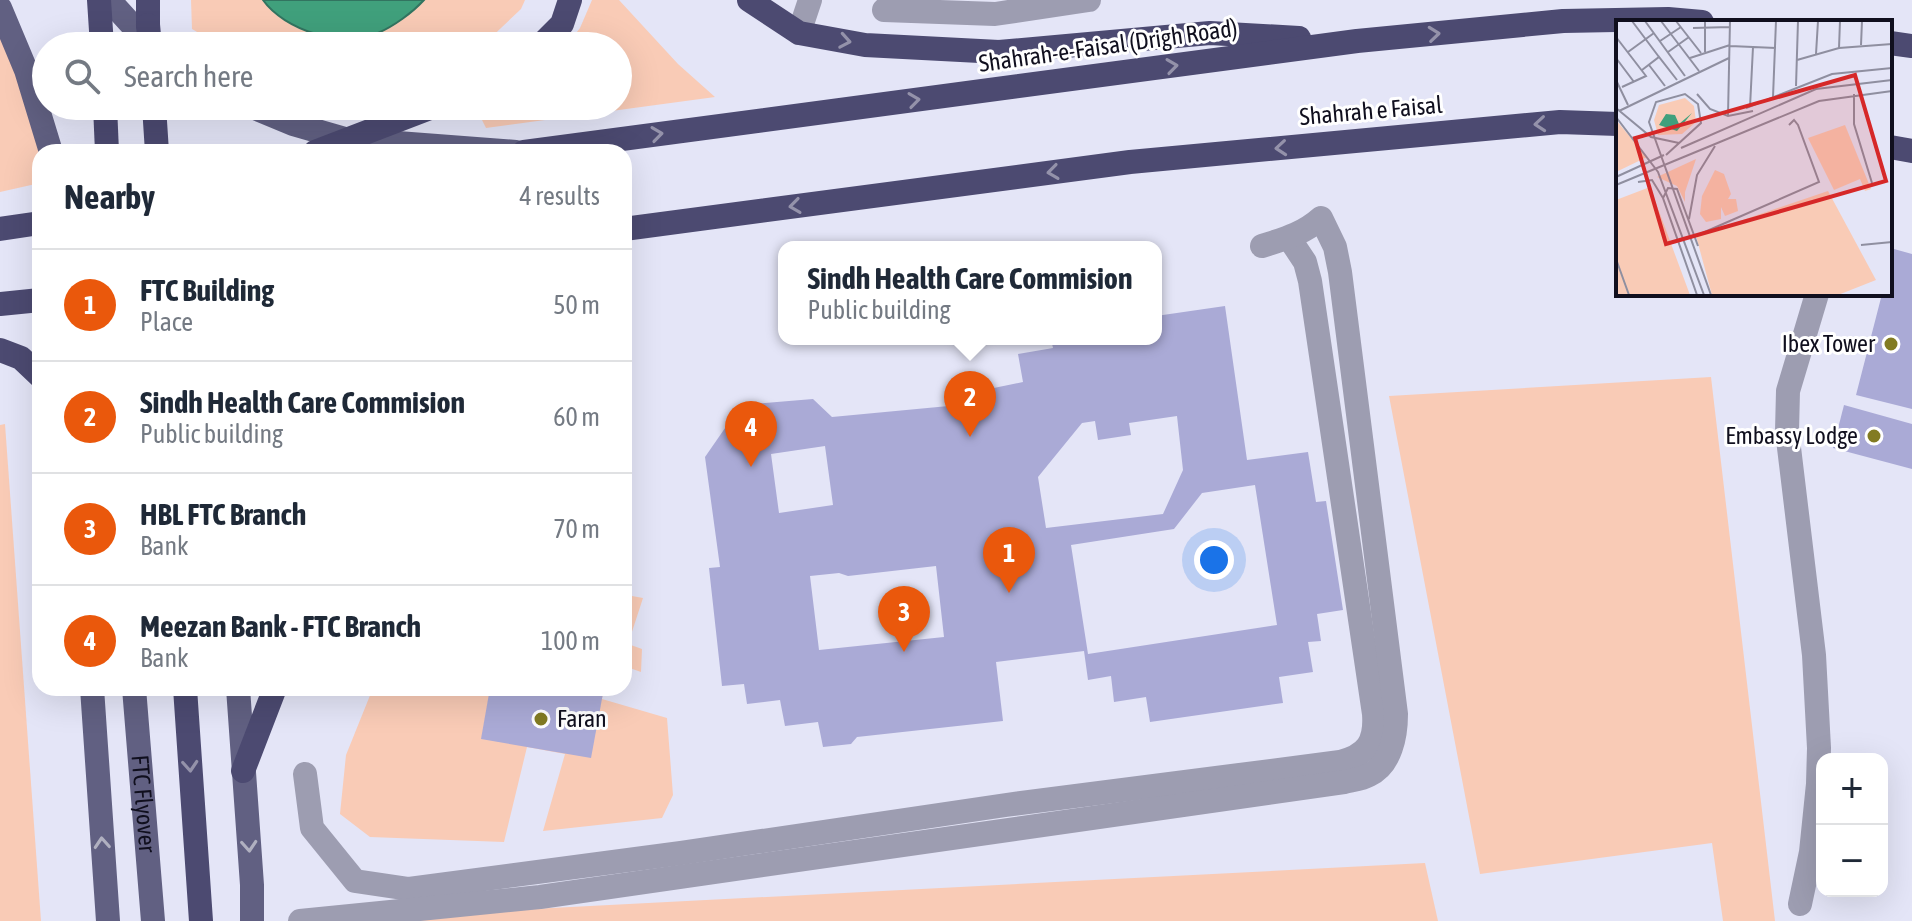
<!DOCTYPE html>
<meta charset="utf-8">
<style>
:root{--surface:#fff;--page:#f6f6f7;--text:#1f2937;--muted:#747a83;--line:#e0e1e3;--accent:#ea580c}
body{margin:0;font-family:"Asap Condensed",sans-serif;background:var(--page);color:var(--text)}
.controls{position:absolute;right:24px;bottom:24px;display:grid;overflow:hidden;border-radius:16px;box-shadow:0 8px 32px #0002}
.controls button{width:72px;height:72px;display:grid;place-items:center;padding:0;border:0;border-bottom:2px solid var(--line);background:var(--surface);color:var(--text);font:40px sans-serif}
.you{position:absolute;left:1214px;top:560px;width:28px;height:28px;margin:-20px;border:6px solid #fff;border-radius:50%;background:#1a73e8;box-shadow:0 0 0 12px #1a73e833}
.badge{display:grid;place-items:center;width:52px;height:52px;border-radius:50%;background:var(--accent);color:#fff;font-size:26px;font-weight:700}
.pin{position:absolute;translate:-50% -66px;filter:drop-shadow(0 2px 4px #0008)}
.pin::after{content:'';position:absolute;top:42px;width:28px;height:24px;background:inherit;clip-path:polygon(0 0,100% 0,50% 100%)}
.popup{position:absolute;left:778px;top:241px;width:384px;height:104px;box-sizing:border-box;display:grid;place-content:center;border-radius:16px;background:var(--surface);filter:drop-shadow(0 2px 6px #0005);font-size:26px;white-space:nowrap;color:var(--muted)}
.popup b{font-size:30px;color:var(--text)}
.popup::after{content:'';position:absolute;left:50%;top:100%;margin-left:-16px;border:16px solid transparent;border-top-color:var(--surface)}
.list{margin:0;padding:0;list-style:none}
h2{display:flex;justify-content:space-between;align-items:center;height:104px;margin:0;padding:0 32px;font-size:34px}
h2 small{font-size:26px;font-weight:400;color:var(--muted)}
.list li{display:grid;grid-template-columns:52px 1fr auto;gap:24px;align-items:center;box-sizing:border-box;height:112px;padding:0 32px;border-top:2px solid var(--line)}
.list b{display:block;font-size:30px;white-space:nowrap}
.list p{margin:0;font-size:26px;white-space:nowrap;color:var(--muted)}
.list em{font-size:26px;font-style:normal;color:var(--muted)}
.icon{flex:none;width:44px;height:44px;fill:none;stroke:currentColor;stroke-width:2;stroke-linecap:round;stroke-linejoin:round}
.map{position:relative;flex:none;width:1912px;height:921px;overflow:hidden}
.search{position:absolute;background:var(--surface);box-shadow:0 8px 32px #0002;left:32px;top:32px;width:600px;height:88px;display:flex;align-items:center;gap:20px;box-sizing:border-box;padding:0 28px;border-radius:44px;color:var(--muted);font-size:30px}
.panel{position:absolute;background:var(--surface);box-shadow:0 8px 32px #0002;left:32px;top:144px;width:600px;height:552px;border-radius:24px}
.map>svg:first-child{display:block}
</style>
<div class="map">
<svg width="1912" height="921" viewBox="0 0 1912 921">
<rect width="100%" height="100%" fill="#e4e5f7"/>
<g fill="#f9cbb6">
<path d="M 191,0 L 525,0 L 521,9 L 482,46 L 221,46 L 192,29 Z"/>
<path d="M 592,0 L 619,0 L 678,64 L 715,97 L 486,128 L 482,120 L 502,106 L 618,106 L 618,46 L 566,46 L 580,28 Z"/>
<path d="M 0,30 L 42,152 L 40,152 L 40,183 L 0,192 Z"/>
<path d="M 1711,377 L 1775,921 L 1723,921 L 1712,843 L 1480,874 L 1389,396 Z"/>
<path d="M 5,424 L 41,921 L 0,921 L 0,425 Z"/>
<path d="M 624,481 L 631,487 L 632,596 L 643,598 L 628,644 L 642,649 L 641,672 L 624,666 Z"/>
<path d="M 373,688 L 604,688 L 602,699 L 667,718 L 673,795 L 662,818 L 543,831 L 565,754 L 527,747 L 504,842 L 370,837 L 340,814 L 346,755 Z"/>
<path d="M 1425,863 L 1438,921 L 301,921 Z"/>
</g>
<path fill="#40a07c" stroke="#327460" stroke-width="2" d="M 263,0 L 424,0 C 412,13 394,26 378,33 C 343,49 284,30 263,0 Z"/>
<g fill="#aaaad6" fill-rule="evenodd">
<path d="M 1894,249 L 1912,254 L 1912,409 L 1856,395 L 1882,294 L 1890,294 L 1890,264 Z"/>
<path d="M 1225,306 L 1247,460 L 1308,452 L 1316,502 L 1326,501 L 1343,610 L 1317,614 L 1321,641 L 1308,642 L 1313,672 L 1279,677 L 1283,703 L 1150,722 L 1146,697 L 1114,702 L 1111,676 L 1088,680 L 1084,651 L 996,662 L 1003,721 L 857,737 L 851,744 L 823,747 L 818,722 L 785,726 L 780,700 L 747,704 L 744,684 L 722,686 L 709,568 L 720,567 L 705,457 L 741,405 L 813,399 L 832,417 L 991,402 L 989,389 L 1023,382 L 1018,354 L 1053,348 L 1051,339 L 1156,339 L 1156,316 ZM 1177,416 L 1183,470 L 1163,514 L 1046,528 L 1038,477 L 1082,423 L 1095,421 L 1098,440 L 1131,435 L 1129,423 ZM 825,446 L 833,505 L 779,513 L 771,454 ZM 1255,485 L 1277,625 L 1088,654 L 1071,545 L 1174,529 L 1202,493 ZM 936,566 L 944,637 L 819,650 L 810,576 L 839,573 L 848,576 Z"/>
<path d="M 1844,405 L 1912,424 L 1912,469 L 1833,448 Z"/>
<path d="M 490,688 L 604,688 L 591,758 L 481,739 Z"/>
</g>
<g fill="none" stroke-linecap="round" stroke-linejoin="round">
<g stroke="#9d9db1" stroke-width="24">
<path d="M 884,10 L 995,14 L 1089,0"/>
<path d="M 799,33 L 810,0"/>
<path d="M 305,774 L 312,828 L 355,881 L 409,889 L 681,853 L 1006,805 L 1340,762 C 1367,755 1376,742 1374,714 L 1310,281 L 1305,262 L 1289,238"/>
<path d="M 1800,904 L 1811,852 L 1818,784 L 1819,748 L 1814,655 L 1787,431 L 1788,391 L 1817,294"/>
<path d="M 300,921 L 540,897 L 1344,782 C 1352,780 1362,779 1369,775 C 1391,765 1396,735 1396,714 L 1340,272 L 1335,247 L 1321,218 C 1303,234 1284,239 1262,246"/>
</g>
<g stroke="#616082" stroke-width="24">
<path d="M 109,0 L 130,23 L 157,46"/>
<path d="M 0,8 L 26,70 L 51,152"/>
<path d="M 250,106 L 293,124 L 345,139 L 516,152"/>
<path d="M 92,688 L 108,921"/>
<path id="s1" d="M 134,688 L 153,921"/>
<path d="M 238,688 L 252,885 L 252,921"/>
</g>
<g stroke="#4c4a71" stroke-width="24">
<path d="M 99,0 L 102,46"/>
<path d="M 148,0 L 148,25"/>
<path d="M 749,0 L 799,33 L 865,45 L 999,52 L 1210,33 L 1299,38"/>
<path d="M 1890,43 L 1912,46"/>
<path d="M 540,46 L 562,24 L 570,0"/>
<path d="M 105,106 L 107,152"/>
<path d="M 154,106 L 157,152"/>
<path d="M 1890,147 L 1912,151"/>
<path d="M 315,152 L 435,106"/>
<path d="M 524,152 L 1357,41 L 1563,21 L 1668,19 L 1702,22"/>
<path d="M 0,229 L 40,223"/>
<path d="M 624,229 L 1130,162 L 1560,122 L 1618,124"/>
<path d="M 0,304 L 40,300"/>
<path d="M 0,350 L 21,358 L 40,376"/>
<path d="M 185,688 L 201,921"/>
<path d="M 243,771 L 275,688"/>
</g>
<path stroke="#4c4a71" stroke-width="24" d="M 148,25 L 150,46"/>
</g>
<defs><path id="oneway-chevron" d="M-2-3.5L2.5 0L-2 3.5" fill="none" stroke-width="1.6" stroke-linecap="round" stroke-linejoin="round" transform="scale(2)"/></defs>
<g stroke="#9492aa">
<use href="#oneway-chevron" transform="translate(1434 34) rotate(-6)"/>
<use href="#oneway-chevron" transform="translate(845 41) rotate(10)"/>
<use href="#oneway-chevron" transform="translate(1172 66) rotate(-8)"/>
<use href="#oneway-chevron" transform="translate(914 100) rotate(-8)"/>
<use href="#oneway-chevron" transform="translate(1540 124) rotate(175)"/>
<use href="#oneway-chevron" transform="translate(657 134) rotate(-8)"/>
<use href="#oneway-chevron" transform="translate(1281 148) rotate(175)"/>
<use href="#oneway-chevron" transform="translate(1053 172) rotate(172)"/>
<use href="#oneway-chevron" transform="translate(795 206) rotate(172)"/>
<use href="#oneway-chevron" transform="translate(190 766) rotate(86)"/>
</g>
<g stroke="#b0b0c0">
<use href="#oneway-chevron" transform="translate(102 843) rotate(-94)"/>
<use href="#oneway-chevron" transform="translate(249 846) rotate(86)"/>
</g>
<g fill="#827b22" stroke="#fff" stroke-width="3">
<circle cx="1891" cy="344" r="8"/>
<circle cx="1874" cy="436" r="8"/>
<circle cx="541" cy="719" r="8"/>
</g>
<g text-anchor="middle" stroke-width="6" stroke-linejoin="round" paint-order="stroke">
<g font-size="24" fill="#100f1e" stroke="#fff">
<text transform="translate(1108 46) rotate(-8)" y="8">Shahrah-e-Faisal (Drigh Road)</text>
<text transform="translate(1371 111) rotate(-5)" y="8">Shahrah e Faisal</text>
<text dy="8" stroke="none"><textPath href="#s1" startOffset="116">FTC Flyover</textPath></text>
</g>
<g font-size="24" fill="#100f1e" stroke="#fff" text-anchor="end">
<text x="1875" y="352">Ibex Tower</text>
<text x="1858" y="444">Embassy Lodge</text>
<text x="557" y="727" text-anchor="start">Faran</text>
</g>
</g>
<g transform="translate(1616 20)">
<rect width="276" height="276" fill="#e4e5f7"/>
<path d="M 69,78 L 78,86 L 80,102 L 66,114 L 42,115 L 38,100 L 43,85 ZM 0,100 L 31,137 L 0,152 ZM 229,105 L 255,169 L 249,171 L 244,159 L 218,170 L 192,118 ZM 80,139 L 69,172 L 69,182 L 61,166 L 41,157 ZM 99,150 L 108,154 L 115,174 L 112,179 L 120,179 L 122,191 L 109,196 L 105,187 L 105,199 L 90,202 L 84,194 L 86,176 ZM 34,167 L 74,275 L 0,275 L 0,180 ZM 212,171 L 260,260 L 222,275 L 96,275 L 80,216 Z" fill="#f9cbb6"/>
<path d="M 76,93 L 61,111 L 43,105 L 50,94 L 59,95 L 63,104 Z" fill="#40a07c"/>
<path fill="none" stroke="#8f8fa0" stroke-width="2" d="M 16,1 L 43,37M 29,1 L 69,56M 45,1 L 83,51M 60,1 L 85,33M 89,1 L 89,32M 77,8 L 114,7M 0,17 L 30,56 L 6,67M 44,21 L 65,7M 245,25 L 246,1M 114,26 L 160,28M 223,28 L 224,1M 12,32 L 38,13M 52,32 L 73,17M 200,34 L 202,1M 0,38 L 18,62M 74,38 L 114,25M 181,40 L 223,28 L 276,24M 33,45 L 49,66M 26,50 L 43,37 L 61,60M 0,60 L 12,85M 180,66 L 182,1M 81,74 L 94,89 L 112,96 L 137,91M 238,74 L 238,104 L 256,163M 157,77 L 160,1M 134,87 L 137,27M 0,88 L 35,117 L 63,123M 130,88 L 216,54 L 276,48M 3,91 L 113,38M 112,95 L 114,1M 0,97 L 42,152 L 88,275M 65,128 L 200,69 L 276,60M 50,135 L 85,103 L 82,84 L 69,74 L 40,82 L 33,102 L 95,275M 0,157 L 48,135M 22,162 L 36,160 L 47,178M 0,165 L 203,81 L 276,71M 73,199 L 81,155 L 99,126M 84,214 L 203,162 L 182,105 L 178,100 L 173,105M 245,225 L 276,222M 0,239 L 13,275M 81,275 L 47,178 L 52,168 L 61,169 L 82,226"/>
<path fill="#d62828" fill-opacity="0.15" stroke="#d62828" stroke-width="4" d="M 239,55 L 270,161 L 50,224 L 19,118 Z"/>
<rect width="276" height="276" fill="none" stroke="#100f1e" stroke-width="4"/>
</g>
</svg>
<div class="controls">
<button>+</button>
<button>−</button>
</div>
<div class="you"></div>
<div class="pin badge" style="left:1009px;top:593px">1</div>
<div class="pin badge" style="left:970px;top:437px">2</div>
<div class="popup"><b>Sindh Health Care Commision</b>Public building</div>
<div class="pin badge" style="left:904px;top:652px">3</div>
<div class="pin badge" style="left:751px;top:467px">4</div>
<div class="search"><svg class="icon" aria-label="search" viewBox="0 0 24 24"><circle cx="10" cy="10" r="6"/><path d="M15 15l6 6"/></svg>Search here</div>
<section class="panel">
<h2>Nearby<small>4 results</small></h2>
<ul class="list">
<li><span class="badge">1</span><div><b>FTC Building</b><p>Place</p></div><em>50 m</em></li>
<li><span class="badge">2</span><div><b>Sindh Health Care Commision</b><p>Public building</p></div><em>60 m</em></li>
<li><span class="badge">3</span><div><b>HBL FTC Branch</b><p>Bank</p></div><em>70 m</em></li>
<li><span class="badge">4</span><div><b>Meezan Bank - FTC Branch</b><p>Bank</p></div><em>100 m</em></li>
</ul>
</section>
</div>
